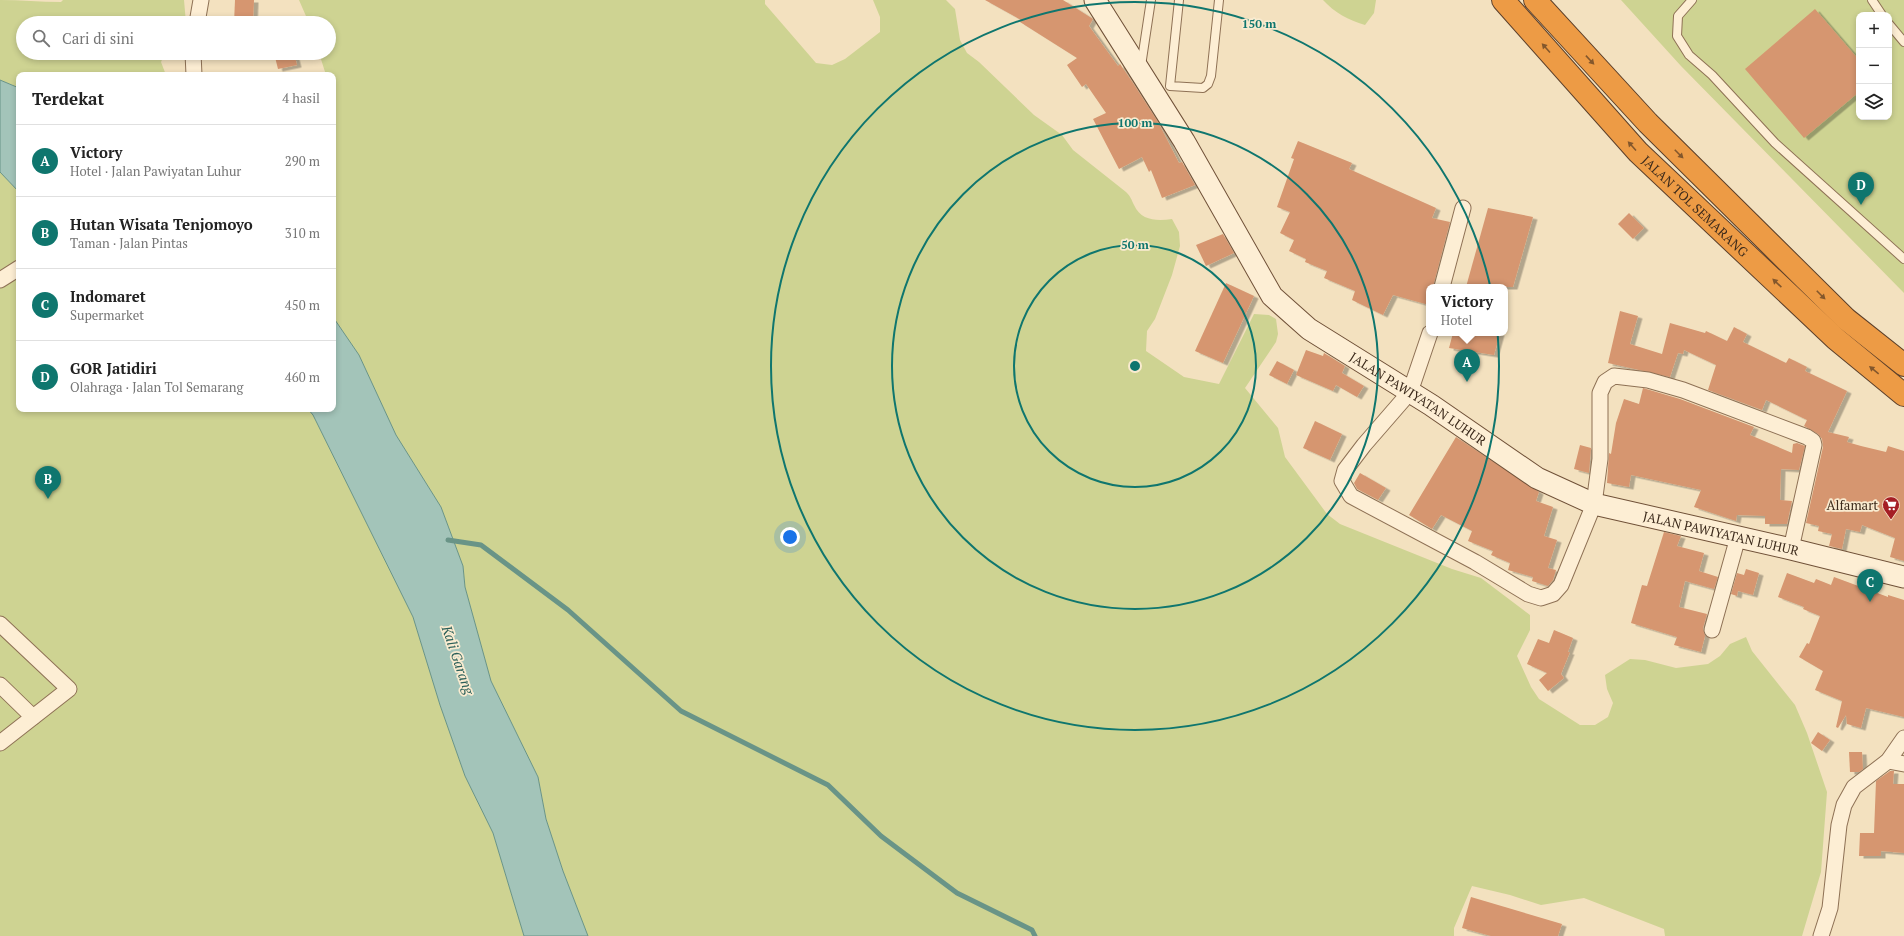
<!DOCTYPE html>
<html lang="id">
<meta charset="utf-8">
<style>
:root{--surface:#fff;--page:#f6f6f6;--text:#222;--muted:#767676;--line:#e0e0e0;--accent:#0f766e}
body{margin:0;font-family:"PT Serif",serif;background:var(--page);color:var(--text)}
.controls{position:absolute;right:12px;top:12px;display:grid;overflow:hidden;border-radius:8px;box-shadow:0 2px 6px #0003}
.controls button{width:36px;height:36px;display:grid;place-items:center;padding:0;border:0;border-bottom:1px solid var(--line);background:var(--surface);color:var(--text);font:20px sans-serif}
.you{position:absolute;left:790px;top:537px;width:14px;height:14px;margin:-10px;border:3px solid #fff;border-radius:50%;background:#1a73e8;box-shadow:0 0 0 6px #1a73e833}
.badge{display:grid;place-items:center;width:26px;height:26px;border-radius:50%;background:var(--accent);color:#fff;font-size:13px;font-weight:700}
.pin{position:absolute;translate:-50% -33px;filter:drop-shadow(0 1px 2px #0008)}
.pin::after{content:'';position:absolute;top:21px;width:14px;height:12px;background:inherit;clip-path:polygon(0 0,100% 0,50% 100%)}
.popup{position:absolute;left:1426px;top:284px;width:82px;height:52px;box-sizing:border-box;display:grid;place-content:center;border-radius:8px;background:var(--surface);filter:drop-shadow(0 1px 3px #0005);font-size:13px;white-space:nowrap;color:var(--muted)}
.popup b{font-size:15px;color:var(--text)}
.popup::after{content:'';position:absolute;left:50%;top:100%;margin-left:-8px;border:8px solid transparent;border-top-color:var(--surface)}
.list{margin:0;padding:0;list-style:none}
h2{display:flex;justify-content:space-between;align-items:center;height:52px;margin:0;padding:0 16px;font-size:17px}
h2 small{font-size:13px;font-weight:400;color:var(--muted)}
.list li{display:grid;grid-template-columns:26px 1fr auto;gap:12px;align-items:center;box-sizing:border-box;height:72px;padding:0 16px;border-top:1px solid var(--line)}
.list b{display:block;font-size:15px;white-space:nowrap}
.list p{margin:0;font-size:13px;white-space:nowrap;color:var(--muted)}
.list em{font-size:13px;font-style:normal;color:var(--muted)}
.icon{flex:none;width:22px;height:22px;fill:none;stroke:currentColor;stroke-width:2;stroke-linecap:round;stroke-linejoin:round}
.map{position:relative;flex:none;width:1904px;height:936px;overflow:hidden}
.search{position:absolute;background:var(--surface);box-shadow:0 2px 6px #0003;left:16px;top:16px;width:320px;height:44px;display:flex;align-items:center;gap:10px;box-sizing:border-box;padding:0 14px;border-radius:22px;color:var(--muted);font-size:15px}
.panel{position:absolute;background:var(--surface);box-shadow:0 2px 6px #0003;left:16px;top:72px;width:320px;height:340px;border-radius:8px}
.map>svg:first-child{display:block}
</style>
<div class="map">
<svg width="1904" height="936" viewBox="0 0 1904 936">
<defs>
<filter id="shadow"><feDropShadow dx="4.5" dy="2.5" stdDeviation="0" flood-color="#0004"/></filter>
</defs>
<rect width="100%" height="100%" fill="#f3e1bf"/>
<g fill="#ced392" fill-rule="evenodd">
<path d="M 0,0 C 21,0 40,2 61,2 L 63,0 L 184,0 L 186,23 L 23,23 L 23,53 L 165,53 L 161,62 L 166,75 L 19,75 L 19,88 L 0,80 Z"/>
<path d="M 299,0 L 765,0 L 765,4 L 816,63 L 832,65 L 845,59 L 880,32 L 880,17 L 873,0 L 946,0 L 955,9 L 960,40 L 967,53 L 979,62 L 1034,115 L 1062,135 L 1073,150 L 1126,192 C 1131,197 1131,199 1134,205 C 1141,221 1157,221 1172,219 L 1179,232 L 1180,246 L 1172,275 L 1155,319 L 1147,331 L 1146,351 L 1184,377 L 1219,384 L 1254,314 L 1269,315 L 1276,319 L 1278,334 L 1276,342 L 1245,388 L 1278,428 L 1285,457 L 1327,514 L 1340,524 L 1452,569 L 1481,578 L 1530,615 L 1530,630 L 1517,656 L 1531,687 L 1539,699 L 1580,725 L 1595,725 L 1608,717 L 1613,703 L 1607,689 L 1605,675 L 1630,659 L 1645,660 L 1676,668 L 1708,664 L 1720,656 L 1730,644 L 1746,637 L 1752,651 L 1795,705 L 1807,733 L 1827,792 L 1821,872 L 1802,936 L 1665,936 L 1664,929 L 1584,898 L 1541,905 L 1510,895 L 1472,886 L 1454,928 L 1454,936 L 588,936 L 563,871 L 546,819 L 538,777 L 491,681 L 465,587 L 463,566 L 441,507 L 396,435 L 359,355 L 333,317 L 333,75 L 326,75 L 319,53 L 329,53 L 329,23 L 309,23 Z"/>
<path d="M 1323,0 L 1376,0 L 1374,13 L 1365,25 C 1348,20 1335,13 1323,0 Z"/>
<path d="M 1621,0 L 1904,0 L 1904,293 L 1681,66 ZM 1859,15 L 1889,15 L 1889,117 L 1859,117 Z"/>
<path d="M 0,172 L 19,192 L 19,409 L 308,409 L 313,415 L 413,617 L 440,705 L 465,776 L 493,833 L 524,936 L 0,936 Z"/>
</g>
<g fill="#a3c4b9" stroke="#699487">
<path d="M 0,80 L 19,88 L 19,192 L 0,172 Z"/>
<path d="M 333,317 L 359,355 L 396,435 L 441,507 L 463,566 L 465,587 L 491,681 L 538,777 L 546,819 L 563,871 L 588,936 L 524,936 L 493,833 L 465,776 L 440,705 L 413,617 L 313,415 L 308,409 L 333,409 Z"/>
</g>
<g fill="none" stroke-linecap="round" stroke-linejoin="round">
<path stroke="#699487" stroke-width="5" d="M 448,540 L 481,545 L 568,610 L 681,711 L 828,785 L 881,836 L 957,893 L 1032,930 L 1035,936"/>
</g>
<g fill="#d69670" filter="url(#shadow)">
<path d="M 235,0 L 254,0 L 253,23 L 234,23 Z"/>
<path d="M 985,0 L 1063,0 L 1093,19 L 1089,26 L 1118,66 L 1120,64 L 1133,83 L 1158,122 L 1179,163 L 1182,162 L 1195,185 L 1162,198 L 1151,170 L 1149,172 L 1142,157 L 1119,169 L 1093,119 L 1106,113 L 1086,84 L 1082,87 L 1067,65 L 1077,58 L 1020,22 L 1021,20 Z"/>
<path d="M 1815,9 L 1859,60 L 1859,92 L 1804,138 L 1745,69 Z"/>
<path d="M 274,53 L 294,53 L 297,65 L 278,69 Z"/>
<path d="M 1298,141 L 1352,163 L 1349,169 L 1436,208 L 1432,218 L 1450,222 L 1433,287 L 1429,287 L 1429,305 L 1393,295 L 1383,315 L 1352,300 L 1355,291 L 1324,278 L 1327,271 L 1305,262 L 1306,259 L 1289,251 L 1294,240 L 1280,233 L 1290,212 L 1277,207 L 1294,159 L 1291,158 Z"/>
<path d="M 1488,208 L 1533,217 L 1513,287 L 1466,287 Z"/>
<path d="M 1629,213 L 1644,228 L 1633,239 L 1618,224 Z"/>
<path d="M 1223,234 L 1234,253 L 1206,266 L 1196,245 Z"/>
<path d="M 1226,283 L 1254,296 L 1223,363 L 1195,351 Z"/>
<path d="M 1620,311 L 1638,316 L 1630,344 L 1662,354 L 1670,323 L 1705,333 L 1706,331 L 1727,341 L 1734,327 L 1747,334 L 1743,342 L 1786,363 L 1789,358 L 1807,367 L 1805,371 L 1847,391 L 1828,432 L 1849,437 L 1847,442 L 1861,446 L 1886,452 L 1888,446 L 1904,451 L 1904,561 L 1890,557 L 1895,538 L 1862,525 L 1860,532 L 1846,529 L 1842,549 L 1829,546 L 1832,534 L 1818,531 L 1819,526 L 1806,523 L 1823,447 L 1822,439 L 1818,434 L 1804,426 L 1807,420 L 1766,400 L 1762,410 L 1708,390 L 1716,365 L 1684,350 L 1683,354 L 1678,353 L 1670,377 L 1608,363 Z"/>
<path d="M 1453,333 L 1500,333 L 1494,355 L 1449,348 Z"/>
<path d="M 1306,350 L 1323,356 L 1324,353 L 1345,366 L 1342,373 L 1364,386 L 1357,397 L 1336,385 L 1333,391 L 1296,375 Z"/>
<path d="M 1277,361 L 1294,370 L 1287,384 L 1269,375 Z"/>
<path d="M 1643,388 L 1680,399 L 1754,427 L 1750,435 L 1792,453 L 1793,444 L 1797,443 L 1805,446 L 1799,470 L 1781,469 L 1780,500 L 1792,501 L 1787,524 L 1765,524 L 1765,516 L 1737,515 L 1736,521 L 1694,507 L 1701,490 L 1631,475 L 1629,487 L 1607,483 L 1609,453 L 1611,454 L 1616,423 L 1624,399 L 1639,404 Z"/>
<path d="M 1315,421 L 1342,434 L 1330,460 L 1303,448 Z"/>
<path d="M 1456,437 L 1539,492 L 1536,501 L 1553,507 L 1544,536 L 1557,540 L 1548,568 L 1556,570 L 1553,580 L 1548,586 L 1532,581 L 1533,577 L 1508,570 L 1510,563 L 1491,555 L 1493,551 L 1468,541 L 1472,531 L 1441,515 L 1432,529 L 1409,515 Z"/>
<path d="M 1580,445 L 1591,448 L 1589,473 L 1574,469 Z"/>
<path d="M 1360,473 L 1386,488 L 1378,500 L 1357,489 L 1354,483 Z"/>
<path d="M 1664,532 L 1681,536 L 1677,546 L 1704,553 L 1699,571 L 1718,577 L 1714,589 L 1685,581 L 1679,607 L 1707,614 L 1703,628 L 1705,636 L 1701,652 L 1674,645 L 1677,637 L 1631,623 L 1642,585 L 1647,586 Z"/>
<path d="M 1746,569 L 1759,573 L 1753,595 L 1738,591 L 1737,596 L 1731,594 L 1737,573 L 1744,575 Z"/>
<path d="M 1787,573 L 1814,583 L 1816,579 L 1831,585 L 1834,577 L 1888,597 L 1888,595 L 1904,600 L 1904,717 L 1866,708 L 1861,728 L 1847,724 L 1846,715 L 1838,728 L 1836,727 L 1842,701 L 1815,690 L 1823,671 L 1799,657 L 1807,643 L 1809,644 L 1820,616 L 1803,609 L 1804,607 L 1778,597 Z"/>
<path d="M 1554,630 L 1573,638 L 1568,652 L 1570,652 L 1561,674 L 1564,678 L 1548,691 L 1539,680 L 1547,673 L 1527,664 L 1538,639 L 1549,643 Z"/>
<path d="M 1818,732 L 1830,740 L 1822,751 L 1811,743 Z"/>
<path d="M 1849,752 L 1862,752 L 1863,769 L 1859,772 L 1850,772 Z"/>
<path d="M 1890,771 L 1894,771 L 1893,784 L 1904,784 L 1904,853 L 1881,851 L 1881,856 L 1859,856 L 1860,833 L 1874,833 L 1876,781 Z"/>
<path d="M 1471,897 L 1562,924 L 1558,936 L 1491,936 L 1462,928 Z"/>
</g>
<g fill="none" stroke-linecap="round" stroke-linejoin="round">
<g stroke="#8e7155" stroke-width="10">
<g id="lane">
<path d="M 1179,0 L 1170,86 L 1203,88 L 1208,84 L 1211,76 L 1219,0"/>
<path d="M 1692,0 L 1678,16 L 1677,36 L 1689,55 L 1712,75 L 1775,143 L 1904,259"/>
<path d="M 1872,0 L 1882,15"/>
<path d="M 1889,24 L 1904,42"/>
<path d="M 1141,66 L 1151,0"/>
</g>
</g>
<g stroke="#8e7155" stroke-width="17">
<g id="street">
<path d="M 197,23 L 201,0"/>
<path d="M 193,53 L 194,75"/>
<path d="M 0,280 L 19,268"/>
<path d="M 1442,287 L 1463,208"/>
<path d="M 1430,333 L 1410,392 L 1364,445 L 1345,470 L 1342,481 L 1351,496 L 1475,562 L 1528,594 L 1541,598 L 1553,594 L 1561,585 L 1594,504 L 1600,459 L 1600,393 L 1605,382 L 1614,376 L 1648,380 L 1683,390 L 1807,437 L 1813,441 L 1814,445 L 1791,549"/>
<path d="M 0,624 L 69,689 L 0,743"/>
<path d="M 1712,630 L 1738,537"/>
<path d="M 0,685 L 33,717"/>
<path d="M 1888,761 L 1904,764"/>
<path d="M 1821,936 L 1830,908 L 1839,825 L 1844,805 L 1854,787 L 1888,761 L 1904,738"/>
</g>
</g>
<g stroke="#705138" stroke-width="23">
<g id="secondary">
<path id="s1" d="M 1095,0 L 1184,141 L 1272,296 L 1309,329 L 1431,405 L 1537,478 L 1594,504 L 1791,549 L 1904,577"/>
</g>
</g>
<g stroke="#5b3f2a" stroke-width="24">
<g id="highway">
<path id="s2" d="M 1503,0 L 1638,152 L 1836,339 L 1904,395"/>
<path d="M 1535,0 L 1648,123 L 1846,319 L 1904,365"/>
</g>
</g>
<use href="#lane" stroke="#fdeed4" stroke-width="8"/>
<use href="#street" stroke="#fdeed4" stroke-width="15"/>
<use href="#secondary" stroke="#fdeed4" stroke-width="21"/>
<use href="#highway" stroke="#ed9b45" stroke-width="22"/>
</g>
<defs><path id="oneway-solid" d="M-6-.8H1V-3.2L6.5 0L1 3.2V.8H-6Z"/></defs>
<g fill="#83572c">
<use href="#oneway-solid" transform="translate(1546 48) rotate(-132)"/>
<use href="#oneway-solid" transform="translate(1590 60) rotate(47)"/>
<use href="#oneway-solid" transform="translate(1632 146) rotate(-132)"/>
<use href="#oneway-solid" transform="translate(1679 154) rotate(45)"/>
<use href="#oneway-solid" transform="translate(1777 283) rotate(-137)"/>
<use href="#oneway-solid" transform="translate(1821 295) rotate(45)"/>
<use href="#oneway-solid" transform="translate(1874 370) rotate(-141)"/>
</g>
<g fill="none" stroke="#0f766e" stroke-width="2">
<circle cx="1135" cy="366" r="121"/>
<circle cx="1135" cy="366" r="243"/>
<circle cx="1135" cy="366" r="364"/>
</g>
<defs>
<g id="supermarket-pin" transform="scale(0.9)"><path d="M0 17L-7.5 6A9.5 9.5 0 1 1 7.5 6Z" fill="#a51e25" stroke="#f9ebd0"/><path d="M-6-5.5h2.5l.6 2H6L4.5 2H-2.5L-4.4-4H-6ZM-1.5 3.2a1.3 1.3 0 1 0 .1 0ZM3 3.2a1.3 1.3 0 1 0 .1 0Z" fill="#fff"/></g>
</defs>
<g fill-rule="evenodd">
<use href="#supermarket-pin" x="1891" y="505"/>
</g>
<g text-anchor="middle" stroke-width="3.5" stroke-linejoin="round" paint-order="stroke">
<g font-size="13" fill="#3c2a1b" stroke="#f9ebd0">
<text dy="5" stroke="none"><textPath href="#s2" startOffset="282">JALAN TOL SEMARANG</textPath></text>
<text dy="5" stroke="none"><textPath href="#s1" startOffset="524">JALAN PAWIYATAN LUHUR</textPath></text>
<text dy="5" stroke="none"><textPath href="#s1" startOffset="860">JALAN PAWIYATAN LUHUR</textPath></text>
</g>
<g font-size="13" fill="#3c2a1b" stroke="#f9ebd0" text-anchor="end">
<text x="1878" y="510">Alfamart</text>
</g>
<g font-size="14" font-style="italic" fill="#295e58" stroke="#f9ebd0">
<text transform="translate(458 660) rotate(71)" y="5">Kali Garang</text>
</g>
</g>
<circle cx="1135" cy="366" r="6" fill="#0f766e" stroke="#f9ebd0" stroke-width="2"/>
<g font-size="12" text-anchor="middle" font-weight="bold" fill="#0f766e" stroke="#f9ebd0" stroke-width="3.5" stroke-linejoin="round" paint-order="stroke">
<text x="1259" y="28">150 m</text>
<text x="1135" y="127">100 m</text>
<text x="1135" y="249">50 m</text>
</g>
</svg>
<div class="controls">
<button>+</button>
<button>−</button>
<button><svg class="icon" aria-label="layers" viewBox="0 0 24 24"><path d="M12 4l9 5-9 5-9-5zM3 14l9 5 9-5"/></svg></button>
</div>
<div class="you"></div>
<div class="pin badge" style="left:1467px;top:382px">A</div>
<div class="popup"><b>Victory</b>Hotel</div>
<div class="pin badge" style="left:48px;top:499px">B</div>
<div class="pin badge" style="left:1870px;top:602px">C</div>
<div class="pin badge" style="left:1861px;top:205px">D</div>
<div class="search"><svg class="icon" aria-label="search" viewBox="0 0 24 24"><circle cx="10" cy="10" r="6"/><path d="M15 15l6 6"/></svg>Cari di sini</div>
<section class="panel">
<h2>Terdekat<small>4 hasil</small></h2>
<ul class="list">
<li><span class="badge">A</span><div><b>Victory</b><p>Hotel · Jalan Pawiyatan Luhur</p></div><em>290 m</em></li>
<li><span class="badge">B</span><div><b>Hutan Wisata Tenjomoyo</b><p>Taman · Jalan Pintas</p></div><em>310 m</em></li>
<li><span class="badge">C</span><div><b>Indomaret</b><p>Supermarket</p></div><em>450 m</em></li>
<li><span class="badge">D</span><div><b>GOR Jatidiri</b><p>Olahraga · Jalan Tol Semarang</p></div><em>460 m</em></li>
</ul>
</section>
</div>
